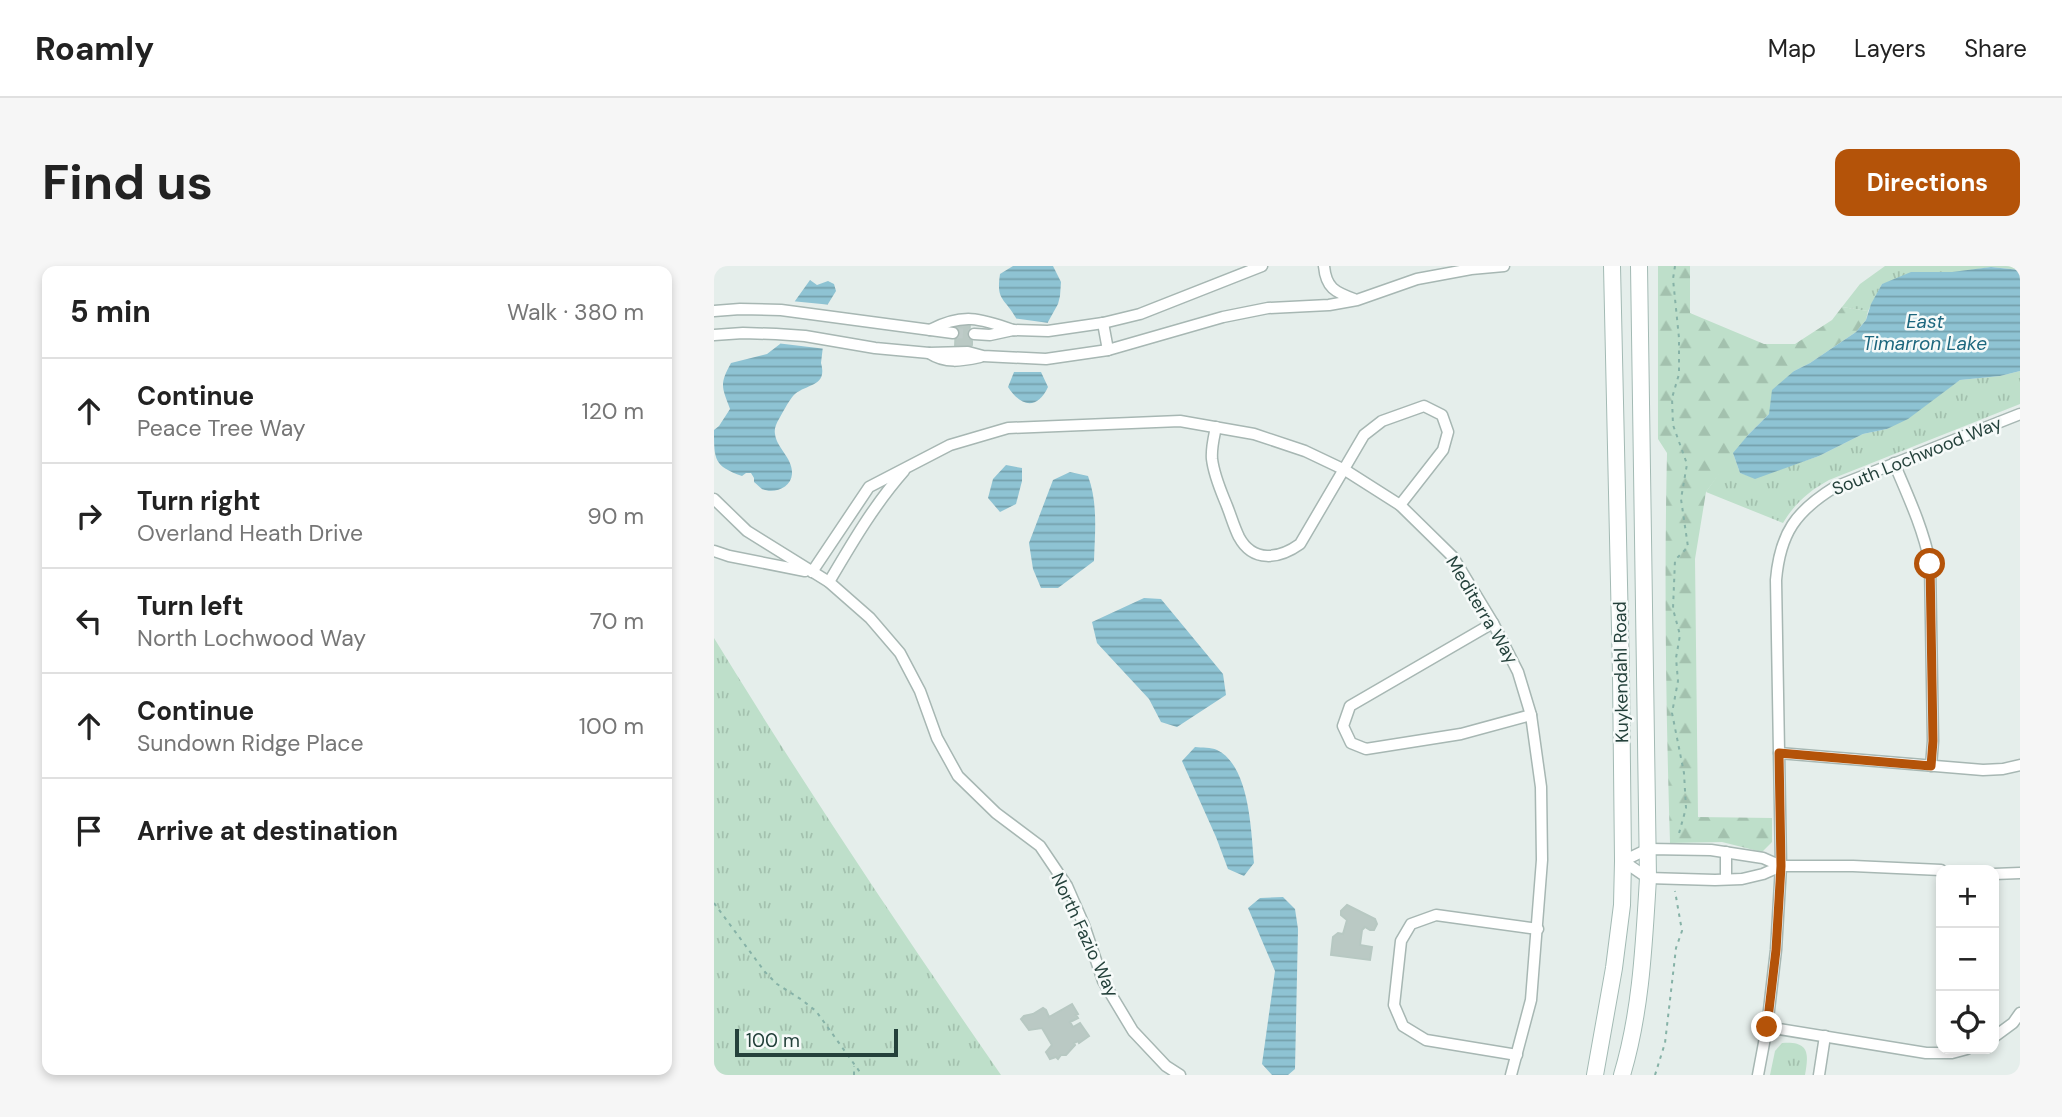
<!DOCTYPE html>
<meta charset="utf-8">
<style>
:root{--surface:#fff;--page:#f6f6f6;--text:#222;--muted:#767676;--line:#e0e0e0;--accent:#b45309}
body{margin:0;font-family:"DM Sans",sans-serif;background:var(--page);color:var(--text)}
.controls{position:absolute;right:21px;bottom:21px;display:grid;overflow:hidden;border-radius:14px;box-shadow:0 4px 10px #0003}
.controls button{width:63px;height:63px;display:grid;place-items:center;padding:0;border:0;border-bottom:2px solid var(--line);background:var(--surface);color:var(--text);font:35px sans-serif}
.scale{position:absolute;left:21px;bottom:18px;width:163px;box-sizing:border-box;padding-left:7px;border:4px solid #24413b;border-top:0;font-size:19px;line-height:24px;white-space:nowrap;color:#24413b;-webkit-text-stroke:5px #f6faf9;paint-order:stroke}
.stop{position:absolute;width:21px;height:21px;margin:-16px;border:5px solid #b45309;border-radius:50%;background:#fff}
.stop.end{background:#b45309;border-color:#fff;box-shadow:0 2px 7px #0008}
.list{margin:0;padding:0;list-style:none}
h2{display:flex;justify-content:space-between;align-items:center;height:91px;margin:0;padding:0 28px;font-size:30px}
h2 small{font-size:23px;font-weight:400;color:var(--muted)}
.list li{display:grid;grid-template-columns:46px 1fr auto;gap:21px;align-items:center;box-sizing:border-box;height:105px;padding:0 28px;border-top:2px solid var(--line)}
.list b{display:block;font-size:26px;white-space:nowrap}
.list p{margin:0;font-size:23px;white-space:nowrap;color:var(--muted)}
.list em{font-size:23px;font-style:normal;color:var(--muted)}
.icon{flex:none;width:38px;height:38px;fill:none;stroke:currentColor;stroke-width:2;stroke-linecap:round;stroke-linejoin:round}
.map{position:relative;flex:none;width:1306px;height:809px;overflow:hidden;border-radius:14px}
header{display:flex;align-items:center;gap:42px;box-sizing:border-box;height:98px;padding:0 35px;background:var(--surface);border-bottom:2px solid var(--line)}
header strong{font-size:33px}
nav{display:flex;gap:38px;margin-inline-start:auto;font-size:24px}
.intro{display:flex;align-items:center;justify-content:space-between;box-sizing:border-box;height:168px;padding:0 42px}
h1{margin:0;font-size:49px}
.button{padding:18px 32px;border-radius:14px;background:var(--accent);color:#fff;font-size:24px;font-weight:700}
main{display:flex;gap:42px;padding:0 42px}
aside{flex:1;background:var(--surface);border-radius:14px;box-shadow:0 4px 10px #0003}
.map>svg:first-child{display:block}
</style>
<header>
<strong>Roamly</strong>
<nav><a>Map</a><a>Layers</a><a>Share</a></nav>
</header>
<div class="intro"><h1>Find us</h1><a class="button">Directions</a></div>
<main>
<aside>
<h2>5 min<small>Walk · 380 m</small></h2>
<ul class="list">
<li><svg class="icon" aria-label="ahead" viewBox="0 0 24 24"><path d="M12 20V5M6 11l6-6 6 6"/></svg><div><b>Continue</b><p>Peace Tree Way</p></div><em>120 m</em></li>
<li><svg class="icon" aria-label="right" viewBox="0 0 24 24"><path d="M7 20v-9h11M14 6l5 5-5 5"/></svg><div><b>Turn right</b><p>Overland Heath Drive</p></div><em>90 m</em></li>
<li><svg class="icon" aria-label="left" viewBox="0 0 24 24"><path d="M17 20v-9H6M10 6l-5 5 5 5"/></svg><div><b>Turn left</b><p>North Lochwood Way</p></div><em>70 m</em></li>
<li><svg class="icon" aria-label="ahead" viewBox="0 0 24 24"><path d="M12 20V5M6 11l6-6 6 6"/></svg><div><b>Continue</b><p>Sundown Ridge Place</p></div><em>100 m</em></li>
<li><svg class="icon" aria-label="arrive" viewBox="0 0 24 24"><path d="M6 21V4h12l-3 4 3 4H6"/></svg><div><b>Arrive at destination</b></div></li>
</ul>
</aside>
<div class="map">
<svg width="1306" height="809" viewBox="0 0 1306 809">
<defs>
<pattern id="grass-tufts" width="24" height="20" patternUnits="userSpaceOnUse" patternTransform="scale(1.75)"><rect width="24" height="20" fill="#bedfca"/><path d="M3 7l-1-3M5 7V3M7 7l1-3M15 17l-1-3M17 17v-4M19 17l1-3" fill="none" stroke="#a3c1ae"/></pattern>
<pattern id="forest-firs" width="22" height="20" patternUnits="userSpaceOnUse" patternTransform="scale(1.75)"><rect width="22" height="20" fill="#bedfca"/><path d="M5 1l3.5 6h-7zM16 11l3.5 6h-7z" fill="#a3c1ae"/></pattern>
<pattern id="water-rules" width="6" height="5" patternUnits="userSpaceOnUse" patternTransform="scale(1.75)"><rect width="6" height="5" fill="#8ec3d3"/><path d="M0 2.5h6" fill="none" stroke="#74a0ac"/></pattern>
</defs>
<rect width="100%" height="100%" fill="#e5eeeb"/>
<g fill="url(#grass-tufts)">
<path d="M 1171,0 L 1306,0 L 1306,4 L 1277,1 L 1168,18 L 1154,45 L 1128,41 L 1146,18 Z"/>
<path d="M 1306,105 L 1306,138 L 1115,214 C 1095,225 1081,237 1069,257 L 992,226 L 1019,187 L 1026,207 L 1041,212 L 1105,190 L 1149,168 L 1173,163 L 1246,114 L 1286,110 Z"/>
<path d="M 0,372 C 91,521 188,666 287,809 L 0,809 Z"/>
<path d="M 1068,777 C 1095,775 1095,787 1091,809 L 1056,809 L 1061,785 Z"/>
</g>
<path fill="url(#forest-firs)" d="M 944,0 L 976,0 L 976,47 L 1050,78 L 1081,78 L 1118,54 L 1128,41 L 1154,45 L 1152,54 L 1142,66 L 1096,97 L 1080,105 L 1055,148 L 1034,169 L 992,226 L 981,293 L 984,551 L 1058,552 L 1058,576 L 1048,586 L 1008,576 L 956,577 C 952,447 950,317 953,187 L 944,173 Z"/>
<g fill="url(#water-rules)">
<path d="M 299,0 L 339,0 L 347,16 L 346,30 L 344,38 L 334,56 L 327,106 L 334,121 C 323,145 306,140 294,121 L 300,106 L 302,52 C 290,31 282,35 286,8 Z"/>
<path d="M 1277,1 L 1306,4 L 1306,105 L 1286,110 L 1246,114 L 1194,153 L 1173,163 L 1149,168 L 1105,190 L 1041,213 L 1026,207 L 1019,187 L 1034,169 L 1055,148 L 1058,124 L 1080,105 L 1096,97 L 1142,66 L 1152,54 L 1157,38 L 1168,18 L 1197,6 L 1238,6 Z"/>
<path d="M 96,14 L 103,19 L 114,15 L 120,18 L 122,25 L 114,38 L 107,97 C 114,122 91,117 79,130 C 74,136 69,146 65,153 C 62,158 60,163 61,168 C 63,183 79,192 78,208 C 77,222 60,228 48,223 C 45,221 43,218 40,216 L 40,212 L 37,207 L 32,207 L 28,210 C 0,200 0,194 0,164 L 5,160 L 16,143 C 8,121 5,119 17,97 L 53,88 L 66,78 L 81,35 Z"/>
<path d="M 292,199 L 308,202 L 308,215 L 302,238 L 286,246 L 274,232 L 279,213 Z"/>
<path d="M 356,206 L 374,210 C 384,237 381,266 380,295 L 344,322 L 327,322 L 319,303 L 315,277 L 339,214 Z"/>
<path d="M 430,332 L 447,333 L 509,408 L 512,429 L 463,461 L 447,456 L 435,433 L 383,377 L 378,356 Z"/>
<path d="M 481,481 C 488,482 497,481 503,484 C 536,500 537,565 540,597 L 530,610 L 514,603 L 502,571 L 468,495 Z"/>
<path d="M 569,631 L 581,643 L 584,663 L 581,803 L 574,809 L 558,809 L 548,798 L 561,705 L 534,642 L 546,632 Z"/>
</g>
<g fill="#e5eeeb">
<path d="M 77,35 L 118,39 L 112,83 L 62,77 Z"/>
<path d="M 299,52 L 335,57 L 330,106 L 298,106 Z"/>
</g>
<g fill="#bac9c4" stroke="#b7c8c2" stroke-width="2">
<path d="M 242,58 L 256,58 L 255,72 L 258,75 L 258,79 L 254,82 L 241,81 Z"/>
<path d="M 633,639 L 661,653 L 663,658 L 660,664 L 656,664 L 651,661 L 648,664 L 646,679 L 658,681 L 656,694 L 617,689 L 619,671 L 624,667 L 629,668 L 633,654 L 627,649 L 627,645 Z"/>
<path d="M 358,738 L 364,748 L 362,749 L 364,752 L 356,756 L 359,761 L 366,757 L 375,770 L 365,777 L 364,775 L 360,777 L 361,779 L 352,789 L 347,789 L 344,793 L 342,791 L 336,793 L 332,786 L 338,779 L 328,762 L 315,764 L 307,753 L 310,750 L 319,748 L 329,742 L 332,744 L 335,751 Z"/>
</g>
<g fill="none" stroke-linecap="round" stroke-linejoin="round">
<path stroke="#becbc8" stroke-width="10" stroke-dasharray="10 5" stroke-linecap="butt" d="M 239,67 L 260,68"/>
<g stroke="#a7b7b3" stroke-width="13">
<g id="street">
<path d="M 610,0 C 612,22 621,26 640,33"/>
<path d="M 0,45 L 26,43 L 67,44 L 239,67"/>
<path d="M 389,57 L 394,84"/>
<path d="M 216,64 C 248,47 266,52 299,64"/>
<path d="M 260,68 L 276,69 L 299,64 L 334,65 L 389,57 L 426,48 L 548,0"/>
<path d="M 0,69 L 29,67 L 62,68 L 91,70 L 161,82 L 215,87 L 254,86 L 269,90 L 332,93 L 394,84 L 509,51 L 554,42 L 615,39 L 643,34 L 703,13 L 757,3 L 790,0"/>
<path d="M 215,87 C 232,98 247,95 266,91"/>
<path d="M 502,161 C 500,171 497,182 498,193 C 500,210 507,225 513,240 C 517,250 520,261 525,271 C 539,297 565,293 586,278 L 650,169 L 668,155 L 710,140 L 728,149 L 734,166 L 729,184 L 686,239"/>
<path d="M 1180,197 C 1194,230 1209,262 1216,297 L 1219,475 L 1217,500"/>
<path d="M 0,233 L 33,265 L 115,316 L 156,352 L 186,387 L 206,425 L 223,472 L 244,510 L 282,547 L 326,580 L 353,620 L 370,659 L 389,715 L 419,765 L 452,800 L 466,809"/>
<path d="M 0,285 L 15,290 L 91,305"/>
<path d="M 98,306 L 155,221 L 236,179 L 294,162 L 466,155 L 540,168 L 591,185 L 631,204 L 686,239 L 739,291 L 779,357 L 804,406 L 817,449 L 827,521 L 828,594 L 817,734 L 797,809"/>
<path d="M 115,316 C 138,277 160,239 190,205"/>
<path d="M 779,357 L 636,440 L 629,460 L 637,477 L 652,483 L 747,468 L 817,449"/>
<path d="M 1065,487 L 1269,504 L 1289,503 L 1306,499"/>
<path d="M 1067,600 L 1049,592 L 997,584 L 934,583 L 909,595 L 934,612 L 1001,614 L 1028,613 L 1049,608 L 1067,600 L 1139,600 L 1227,604"/>
<path d="M 1280,608 L 1306,607"/>
<path d="M 1012,613 L 1012,586"/>
<path d="M 1053,761 L 1212,787 L 1238,787 L 1253,783"/>
<path d="M 1280,771 L 1299,757 L 1306,747"/>
<path d="M 803,789 L 712,774 L 689,760 L 680,739 L 687,675 L 697,658 L 722,649 L 824,663"/>
<path d="M 1044,809 L 1053,761 L 1062,684 L 1067,600 L 1062,314 C 1066,267 1082,245 1121,221 L 1306,148"/>
<path d="M 1105,809 L 1111,770"/>
</g>
</g>
<g stroke="#a3bab4" stroke-width="18">
<g id="secondary">
<path d="M 881,809 L 900,702 L 908,639 L 909,595 L 907,408 L 898,0"/>
<path d="M 908,809 C 927,746 930,678 934,612 L 925,0"/>
</g>
</g>
<g stroke="#86b2a7" stroke-width="2" stroke-dasharray="3.5 5" stroke-linecap="butt">
<path d="M 961,0 L 959,13 L 965,72 L 965,108 L 958,132 L 959,159 L 973,198 L 967,233 L 974,281 L 961,294 L 959,343 L 966,369 L 962,392 L 964,415 L 958,447 L 970,507 L 972,542 L 964,571"/>
<path d="M 0,637 L 51,706 L 63,718 L 88,734 L 102,745 L 148,809"/>
<path d="M 140,809 L 140,800"/>
<path d="M 941,809 L 951,777 L 962,682 L 968,665 L 961,625"/>
</g>
<use href="#street" stroke="#fff" stroke-width="10"/>
<use href="#secondary" stroke="#fff" stroke-width="16"/>
</g>
<g fill="none" stroke-linecap="round" stroke-linejoin="round">
<path stroke="#b45309" stroke-width="9" d="M 1053,761 L 1062,684 L 1067,600 L 1065,487 L 1217,500 L 1219,475 L 1216,298"/>
</g>
<g text-anchor="middle" stroke-width="5" stroke-linejoin="round" paint-order="stroke">
<g font-size="18" fill="#24413b" stroke="#f6faf9">
<text transform="translate(1203 190) rotate(-22)" y="6">South Lochwood Way</text>
<text transform="translate(768 344) rotate(59)" y="6">Mediterra Way</text>
<text transform="translate(907 406) rotate(-91)" y="6">Kuykendahl Road</text>
<text transform="translate(371 669) rotate(65)" y="6">North Fazio Way</text>
</g>
<g font-size="19" font-style="italic" fill="#1d677e" stroke="#f6faf9">
<text x="1211" y="62">East<tspan x="1211" dy="22">Timarron Lake</tspan></text>
</g>
</g>
</svg>
<div class="controls">
<button>+</button>
<button>−</button>
<button><svg class="icon" aria-label="locate" viewBox="0 0 24 24"><circle cx="12" cy="12" r="6"/><path d="M12 2v4M12 18v4M2 12h4M18 12h4"/></svg></button>
</div>
<div class="scale">100 m</div>
<div class="stop" style="left:1216px;top:298px"></div>
<div class="stop end" style="left:1053px;top:761px"></div>
</div>
</main>
